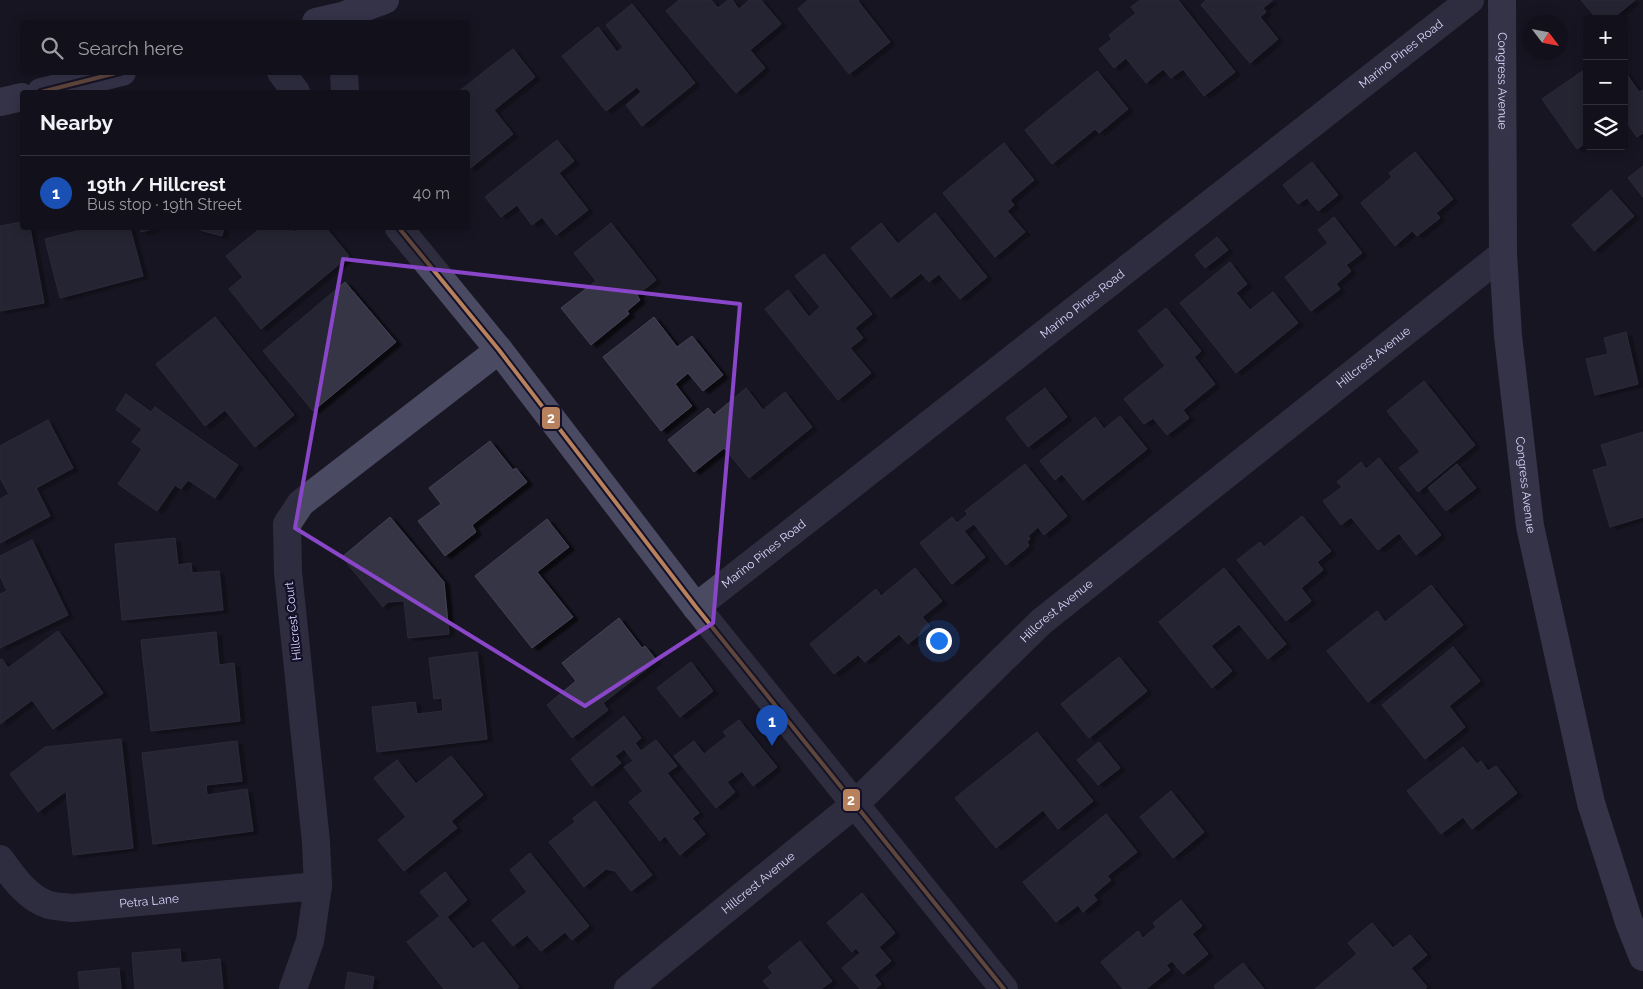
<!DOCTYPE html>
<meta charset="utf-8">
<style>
:root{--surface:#12101a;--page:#1f1e27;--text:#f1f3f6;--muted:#9c9da2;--line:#313039;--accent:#ea580c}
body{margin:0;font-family:Raleway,sans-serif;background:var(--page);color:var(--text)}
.controls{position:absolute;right:15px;top:15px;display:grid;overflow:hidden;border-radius:5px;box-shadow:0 2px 12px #0003}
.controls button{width:45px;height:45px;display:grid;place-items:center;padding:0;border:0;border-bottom:1px solid var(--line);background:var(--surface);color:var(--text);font:25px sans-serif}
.compass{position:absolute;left:1523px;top:15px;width:45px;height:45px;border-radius:50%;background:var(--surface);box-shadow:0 2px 12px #0003;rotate:122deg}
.you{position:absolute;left:938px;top:640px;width:18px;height:18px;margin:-12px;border:4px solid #fff;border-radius:50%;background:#1a73e8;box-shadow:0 0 0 8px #1a73e833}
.badge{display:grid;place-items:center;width:32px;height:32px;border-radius:50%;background:var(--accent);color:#fff;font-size:16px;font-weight:700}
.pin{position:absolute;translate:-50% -41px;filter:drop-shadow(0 1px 2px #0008)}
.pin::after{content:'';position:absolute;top:26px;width:18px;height:15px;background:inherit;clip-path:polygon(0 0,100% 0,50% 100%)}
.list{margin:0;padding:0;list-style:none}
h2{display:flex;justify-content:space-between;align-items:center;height:65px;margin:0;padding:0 20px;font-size:21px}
h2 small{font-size:16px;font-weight:400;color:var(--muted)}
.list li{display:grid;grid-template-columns:32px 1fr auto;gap:15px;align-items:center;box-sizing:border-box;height:75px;padding:0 20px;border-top:1px solid var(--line)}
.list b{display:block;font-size:19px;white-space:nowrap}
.list p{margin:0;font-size:16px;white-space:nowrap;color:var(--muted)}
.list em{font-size:16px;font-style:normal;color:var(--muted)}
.icon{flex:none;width:28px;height:28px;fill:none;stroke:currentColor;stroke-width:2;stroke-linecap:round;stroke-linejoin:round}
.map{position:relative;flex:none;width:1643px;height:989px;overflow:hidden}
.search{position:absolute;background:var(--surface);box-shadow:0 2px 12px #0003;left:20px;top:20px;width:450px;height:55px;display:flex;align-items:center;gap:12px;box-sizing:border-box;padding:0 18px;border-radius:5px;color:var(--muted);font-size:19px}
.panel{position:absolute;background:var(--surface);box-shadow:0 2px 12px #0003;left:20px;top:90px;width:450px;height:140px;border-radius:5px}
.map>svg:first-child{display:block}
</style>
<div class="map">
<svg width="1643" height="989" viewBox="0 0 1643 989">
<defs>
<filter id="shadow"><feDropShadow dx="5.5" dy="3" stdDeviation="1" flood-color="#0009"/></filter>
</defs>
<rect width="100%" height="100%" fill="#181622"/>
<g fill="#363444" stroke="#454156" filter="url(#shadow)">
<path d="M 679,0 L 711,0 L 718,8 L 728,0 L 732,0 L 739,9 L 749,0 L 761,0 L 781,24 L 750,50 L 765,68 L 736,93 L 666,11 Z"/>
<path d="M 808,0 L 859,0 L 858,1 L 890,42 L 849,74 L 798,9 Z"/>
<path d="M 1140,0 L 1178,0 L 1235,72 L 1204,96 L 1183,69 L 1171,78 L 1163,69 L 1146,83 L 1126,58 L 1114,68 L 1099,49 L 1112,39 L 1109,35 L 1136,13 L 1131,7 Z"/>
<path d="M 1206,0 L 1273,0 L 1263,8 L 1266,12 L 1260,17 L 1278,39 L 1250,63 L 1201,5 Z"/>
<path d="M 1581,0 L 1635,0 L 1612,19 L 1597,19 Z"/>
<path d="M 632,4 L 695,83 L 642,126 L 626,105 L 641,92 L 637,87 L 606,111 L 562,56 L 598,27 L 617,52 L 623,47 L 606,25 Z"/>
<path d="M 513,49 L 535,77 L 494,110 L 513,134 L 468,170 L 468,92 L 458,92 Z"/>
<path d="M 1587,68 L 1587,142 L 1577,149 L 1542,99 Z"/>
<path d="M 1624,70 L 1639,92 L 1643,90 L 1643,133 L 1637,137 L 1624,119 Z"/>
<path d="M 1097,71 L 1128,109 L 1099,133 L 1095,129 L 1052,164 L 1025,130 Z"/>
<path d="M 557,140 L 574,161 L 559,173 L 588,210 L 556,235 L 542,217 L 532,225 L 517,205 L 501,217 L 485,197 Z"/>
<path d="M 1004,143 L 1034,180 L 1010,200 L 1014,205 L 1007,211 L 1025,232 L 995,257 L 943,193 Z"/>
<path d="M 1415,152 L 1453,199 L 1436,213 L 1440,218 L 1417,236 L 1412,231 L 1395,246 L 1361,203 L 1392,177 L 1389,173 Z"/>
<path d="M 1312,162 L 1338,195 L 1318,211 L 1307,198 L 1298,204 L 1283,185 Z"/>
<path d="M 1643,166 L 1643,197 L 1628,178 Z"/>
<path d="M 1611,190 L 1634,216 L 1594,251 L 1572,225 Z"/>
<path d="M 935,213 L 987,277 L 960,299 L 939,274 L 929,282 L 921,273 L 891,297 L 851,248 L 881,223 L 898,244 Z"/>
<path d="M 1334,217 L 1362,253 L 1346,265 L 1351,271 L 1336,284 L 1340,289 L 1311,311 L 1285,277 L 1328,243 L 1318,230 Z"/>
<path d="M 22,222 L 22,228 L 30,228 L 44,303 L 0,311 L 0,226 Z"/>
<path d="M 611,223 L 656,280 L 637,295 L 640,300 L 627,311 L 629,314 L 591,345 L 561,308 L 596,281 L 574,253 Z"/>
<path d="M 76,228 L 130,228 L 143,276 L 60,298 L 45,239 L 77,231 Z"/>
<path d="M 140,228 L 156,228 L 141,232 Z"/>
<path d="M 192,228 L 224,228 L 222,236 Z"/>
<path d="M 261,228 L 292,228 L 295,232 L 300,228 L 326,228 L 349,256 L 261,329 L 229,289 L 243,277 L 226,256 Z"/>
<path d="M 1217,237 L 1228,250 L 1205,268 L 1195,255 Z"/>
<path d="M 824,254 L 872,314 L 855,328 L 863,338 L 850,348 L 871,373 L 838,400 L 765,309 L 788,290 L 809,317 L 820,307 L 795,276 Z"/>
<path d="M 1230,262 L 1247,284 L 1236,293 L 1250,310 L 1273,292 L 1298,323 L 1236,373 L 1180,303 Z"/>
<path d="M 345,282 L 396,342 L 313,411 L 263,351 Z"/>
<path d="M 1166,308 L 1201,351 L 1194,357 L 1215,384 L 1183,410 L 1189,418 L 1167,435 L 1153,418 L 1144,424 L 1124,399 L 1165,366 L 1138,331 Z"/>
<path d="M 215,317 L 294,415 L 255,447 L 225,410 L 205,426 L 156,364 Z"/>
<path d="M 654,317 L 677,347 L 692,336 L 723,375 L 703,391 L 688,373 L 675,384 L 692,406 L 661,431 L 603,357 Z"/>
<path d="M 1626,332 L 1638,384 L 1595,395 L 1586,359 L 1608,354 L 1604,338 Z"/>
<path d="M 1424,381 L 1475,445 L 1418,492 L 1399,468 L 1420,452 L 1387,411 Z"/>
<path d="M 746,388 L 763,410 L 785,392 L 812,427 L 749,478 L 724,448 L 694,472 L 668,440 L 708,408 L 714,415 Z"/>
<path d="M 1045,388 L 1067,417 L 1028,447 L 1006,418 Z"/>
<path d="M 126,394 L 151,412 L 155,407 L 238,465 L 215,498 L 188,480 L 181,489 L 175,485 L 157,511 L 118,484 L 142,449 L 132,442 L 142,429 L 116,410 Z"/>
<path d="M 1120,416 L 1147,449 L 1083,500 L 1062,474 L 1055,480 L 1040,461 L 1095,417 L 1104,429 Z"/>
<path d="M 48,420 L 73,468 L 36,488 L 50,516 L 0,543 L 0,499 L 9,494 L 0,478 L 0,446 Z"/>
<path d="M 1643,432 L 1643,517 L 1610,527 L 1593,470 L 1608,466 L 1601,445 Z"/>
<path d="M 490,441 L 513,470 L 516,468 L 527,482 L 472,525 L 476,532 L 445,556 L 418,521 L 441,504 L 429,488 Z"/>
<path d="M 1379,458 L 1441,535 L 1416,555 L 1399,533 L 1378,550 L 1351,517 L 1341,525 L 1323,501 L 1342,487 L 1337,482 L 1361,462 L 1366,469 Z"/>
<path d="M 1025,464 L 1067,516 L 1044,535 L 1038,527 L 1028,536 L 1030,539 L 1027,542 L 1029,546 L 1006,565 L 974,524 L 964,531 L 985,557 L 952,584 L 920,543 L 952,517 L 957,523 L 968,514 L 965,511 Z"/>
<path d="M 1457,464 L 1476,488 L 1446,511 L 1428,488 Z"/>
<path d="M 1302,516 L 1331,551 L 1317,562 L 1323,570 L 1301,588 L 1311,601 L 1286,621 L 1237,560 L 1260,542 L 1264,547 Z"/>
<path d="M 390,517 L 444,582 L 449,634 L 408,638 L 404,601 L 388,602 L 383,607 L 342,557 Z"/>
<path d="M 547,519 L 569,547 L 537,572 L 573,617 L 532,648 L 475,576 Z"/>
<path d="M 175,538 L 178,565 L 191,563 L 192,573 L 219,571 L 223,610 L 122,620 L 115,544 Z"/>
<path d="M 32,540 L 68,615 L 0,648 L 0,594 L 7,591 L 0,576 L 0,556 Z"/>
<path d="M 915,568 L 942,601 L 922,617 L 930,626 L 908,644 L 899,634 L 865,662 L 858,655 L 834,674 L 810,644 L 876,589 L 881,596 Z"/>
<path d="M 1224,568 L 1286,644 L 1268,659 L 1239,624 L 1211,646 L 1232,671 L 1212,688 L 1159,622 Z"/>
<path d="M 1431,585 L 1463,625 L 1368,702 L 1327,651 L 1377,611 L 1385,622 Z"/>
<path d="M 619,618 L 642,648 L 645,646 L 657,661 L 603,703 L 608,710 L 572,738 L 547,705 L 576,681 L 562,663 Z"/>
<path d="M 58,631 L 103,693 L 53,729 L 32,700 L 0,724 L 0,660 L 2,659 L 8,668 Z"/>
<path d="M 216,632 L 219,665 L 234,663 L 240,721 L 151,731 L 141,640 Z"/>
<path d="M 1453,647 L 1480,681 L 1449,706 L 1465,727 L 1425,759 L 1382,705 Z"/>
<path d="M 477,652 L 487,739 L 377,752 L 372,707 L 415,702 L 417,714 L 443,711 L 442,698 L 434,699 L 429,658 Z"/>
<path d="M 1119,657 L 1147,691 L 1089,738 L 1061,704 Z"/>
<path d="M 691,662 L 713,691 L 680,717 L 657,688 Z"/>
<path d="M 624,716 L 641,738 L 635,743 L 641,751 L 656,740 L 677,766 L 667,773 L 699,813 L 692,818 L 705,834 L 680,855 L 665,836 L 660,841 L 629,802 L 643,791 L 624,767 L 633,761 L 624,749 L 615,756 L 621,763 L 592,786 L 571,759 Z"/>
<path d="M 739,720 L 777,767 L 753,786 L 742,771 L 727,782 L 735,792 L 716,808 L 674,756 L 694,741 L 704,754 L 727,736 L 723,732 Z"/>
<path d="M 1037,732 L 1093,801 L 1058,829 L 1043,810 L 996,848 L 955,798 Z"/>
<path d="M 121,739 L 133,848 L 73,855 L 66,791 L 38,812 L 10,774 L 45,747 Z"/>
<path d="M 237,741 L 242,781 L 206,785 L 207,795 L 247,789 L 253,831 L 153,844 L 142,753 Z"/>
<path d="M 1099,742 L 1120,768 L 1098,785 L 1077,760 Z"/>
<path d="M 1463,747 L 1477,764 L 1481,761 L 1488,771 L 1496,766 L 1517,793 L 1472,829 L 1463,817 L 1441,834 L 1407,791 Z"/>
<path d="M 451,756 L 483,795 L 451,821 L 457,828 L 404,871 L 378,840 L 406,817 L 374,778 L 397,760 L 416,784 Z"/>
<path d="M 1171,791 L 1204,832 L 1173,858 L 1140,817 Z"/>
<path d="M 595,801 L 652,875 L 631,891 L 615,871 L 606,869 L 584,887 L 549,842 L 575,822 L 573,818 Z"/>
<path d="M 1106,814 L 1137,852 L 1107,876 L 1111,880 L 1093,895 L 1097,900 L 1083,912 L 1078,905 L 1056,922 L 1023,882 Z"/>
<path d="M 530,853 L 589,926 L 572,940 L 565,932 L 541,951 L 527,935 L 513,946 L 492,920 L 527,892 L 510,870 Z"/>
<path d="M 445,872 L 467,900 L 447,917 L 473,949 L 483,942 L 519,987 L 516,989 L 444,989 L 407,942 L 440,916 L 420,892 Z"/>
<path d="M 862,893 L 895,933 L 879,947 L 891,961 L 874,975 L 881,984 L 875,989 L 860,989 L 842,968 L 860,953 L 856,948 L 852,952 L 827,923 Z"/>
<path d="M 1181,900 L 1202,926 L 1192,934 L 1208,954 L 1183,974 L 1172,961 L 1166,965 L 1170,970 L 1146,989 L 1123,989 L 1101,962 L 1138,931 L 1143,938 L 1156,927 L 1153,923 Z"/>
<path d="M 1372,923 L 1393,948 L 1410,935 L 1427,955 L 1411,968 L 1427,987 L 1425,989 L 1315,989 L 1357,954 L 1348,943 Z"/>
<path d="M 800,941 L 832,981 L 821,989 L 770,989 L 763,981 L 773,973 L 768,967 Z"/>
<path d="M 180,949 L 181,963 L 220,959 L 223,989 L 135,989 L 132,953 Z"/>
<path d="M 1243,963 L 1264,989 L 1216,989 L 1214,986 Z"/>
<path d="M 119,968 L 121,989 L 80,989 L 78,972 Z"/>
<path d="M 348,972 L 374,977 L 372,989 L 345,989 Z"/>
</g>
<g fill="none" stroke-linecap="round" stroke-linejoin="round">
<g stroke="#4b4a63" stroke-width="28">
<path d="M 281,72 L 296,92"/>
<path d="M 344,72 L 345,92"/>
<path d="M 399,228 L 499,350 L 696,607 L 1004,989"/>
<path id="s1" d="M 696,607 L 1470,0"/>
<path id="s2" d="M 0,859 C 12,876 28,899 49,905 C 57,907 65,907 73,908 L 318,886"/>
<path d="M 293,989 L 310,941 L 318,886 L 316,842 L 288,572 L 287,524 L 301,503 L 499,350"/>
<path id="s3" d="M 628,989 L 855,804 L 1041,622 L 1503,254"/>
</g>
<g stroke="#595775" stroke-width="28">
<path id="s4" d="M 1502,0 L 1503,254 L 1508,336 L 1530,526 L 1591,803 L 1629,922 L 1643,957"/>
<path d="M 316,22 L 342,16 L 385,0"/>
<path d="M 41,92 L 122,72"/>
<path d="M 0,102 L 22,97"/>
</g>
<g stroke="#141028" stroke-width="8">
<g id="bus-1">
<path d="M 41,92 L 120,72"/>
<path d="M 399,228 L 499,350 L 696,607 L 1004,989"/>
</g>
</g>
<use href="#bus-1" stroke="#b6815c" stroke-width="4"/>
</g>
<path d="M0 0H1643V989H0ZM 343,259 L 740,304 L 713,623 L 585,706 L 295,528 Z" fill="#181622" fill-opacity=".55" fill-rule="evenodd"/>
<path fill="none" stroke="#8946c9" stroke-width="4" stroke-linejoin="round" d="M 343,259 L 740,304 L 713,623 L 585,706 L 295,528 Z"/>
<g text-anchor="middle" stroke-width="4.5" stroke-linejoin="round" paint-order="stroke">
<g font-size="12" fill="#dbd6ff" stroke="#141028">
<text dy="4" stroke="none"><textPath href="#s1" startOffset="896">Marino Pines Road</textPath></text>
<text dy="4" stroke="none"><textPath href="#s4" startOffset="81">Congress Avenue</textPath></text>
<text dy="4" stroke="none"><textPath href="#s1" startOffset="491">Marino Pines Road</textPath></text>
<text dy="4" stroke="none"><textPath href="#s3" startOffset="978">Hillcrest Avenue</textPath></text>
<text dy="4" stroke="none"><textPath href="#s4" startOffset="486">Congress Avenue</textPath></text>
<text dy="4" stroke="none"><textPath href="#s1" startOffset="86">Marino Pines Road</textPath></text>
<text dy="4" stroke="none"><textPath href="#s3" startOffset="572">Hillcrest Avenue</textPath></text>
<text transform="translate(293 621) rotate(-96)" y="4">Hillcrest Court</text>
<text dy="4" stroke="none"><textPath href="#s3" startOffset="168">Hillcrest Avenue</textPath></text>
<text dy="4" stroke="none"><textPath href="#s2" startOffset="169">Petra Lane</textPath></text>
</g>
</g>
<g stroke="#141028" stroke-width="2">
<rect x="541" y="406" width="20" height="24" rx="5" fill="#b6815c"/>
<rect x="842" y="788" width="19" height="24" rx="5" fill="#b6815c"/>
</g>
<g font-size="14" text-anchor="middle" font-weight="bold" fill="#fff">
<text x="551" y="423">2</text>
<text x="851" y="805">2</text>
</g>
</svg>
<div class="controls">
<button>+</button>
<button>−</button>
<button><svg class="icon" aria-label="layers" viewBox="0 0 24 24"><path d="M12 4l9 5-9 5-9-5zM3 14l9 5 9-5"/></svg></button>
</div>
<svg class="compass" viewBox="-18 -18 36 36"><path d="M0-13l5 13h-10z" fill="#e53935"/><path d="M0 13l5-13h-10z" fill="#9c9da2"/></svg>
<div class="you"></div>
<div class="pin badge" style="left:772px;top:746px;background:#1a4fb4">1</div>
<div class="search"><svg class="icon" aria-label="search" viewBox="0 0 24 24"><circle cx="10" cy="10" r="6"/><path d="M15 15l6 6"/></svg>Search here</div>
<section class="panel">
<h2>Nearby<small></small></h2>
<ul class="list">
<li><span class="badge" style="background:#1a4fb4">1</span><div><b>19th / Hillcrest</b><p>Bus stop · 19th Street</p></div><em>40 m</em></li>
</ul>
</section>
</div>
